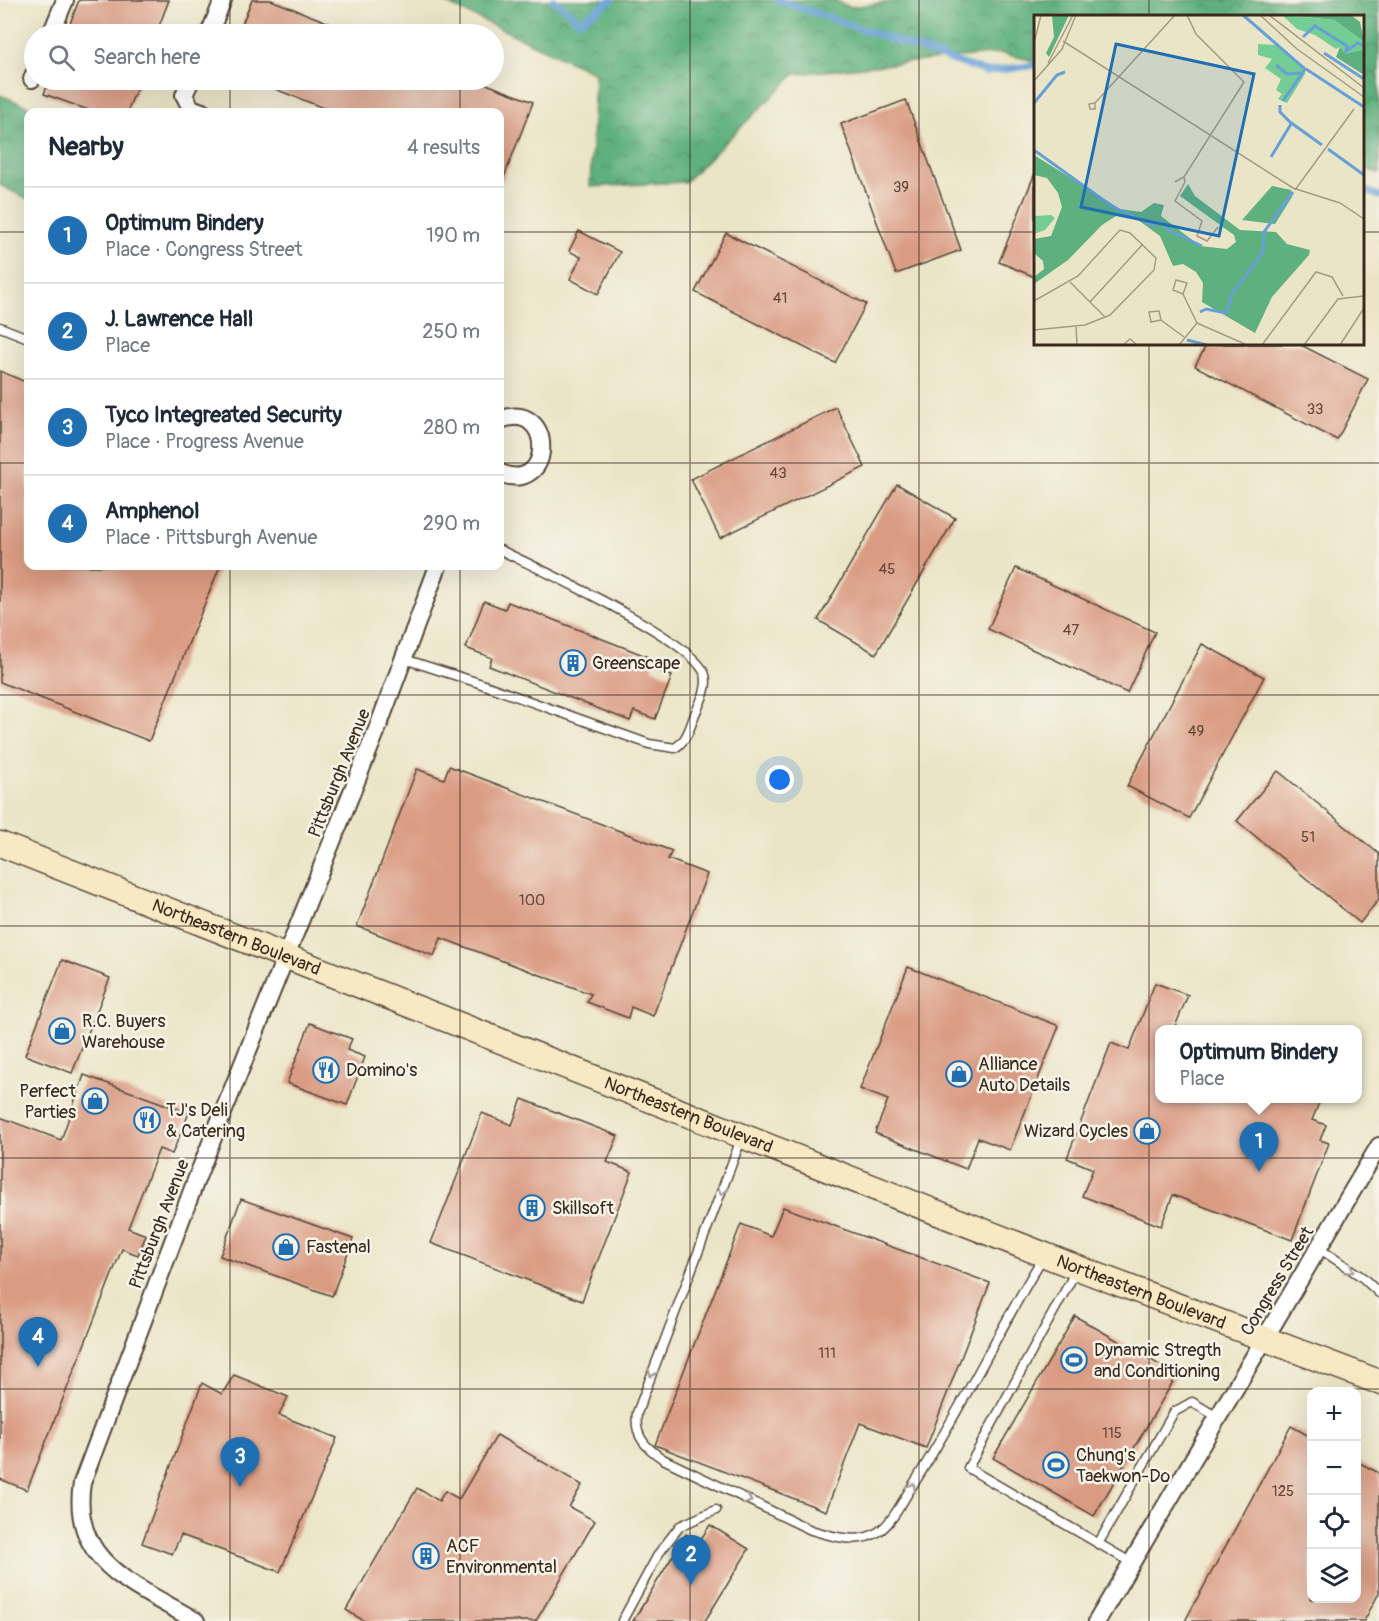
<!DOCTYPE html>
<meta charset="utf-8">
<style>
:root{--surface:#fff;--page:#f6f6f7;--text:#1f2937;--muted:#747a83;--line:#e0e1e3;--accent:#1f6fb2}
body{margin:0;font-family:Pangolin,sans-serif;background:var(--page);color:var(--text)}
.controls{position:absolute;right:18px;bottom:18px;display:grid;overflow:hidden;border-radius:12px;box-shadow:0 6px 24px #0002}
.controls button{width:54px;height:54px;display:grid;place-items:center;padding:0;border:0;border-bottom:2px solid var(--line);background:var(--surface);color:var(--text);font:30px sans-serif}
.you{position:absolute;left:780px;top:780px;width:21px;height:21px;margin:-15px;border:4px solid #fff;border-radius:50%;background:#1a73e8;box-shadow:0 0 0 9px #1a73e833}
.badge{display:grid;place-items:center;width:39px;height:39px;border-radius:50%;background:var(--accent);color:#fff;font-size:20px;font-weight:700}
.pin{position:absolute;translate:-50% -50px;filter:drop-shadow(0 2px 3px #0008)}
.pin::after{content:'';position:absolute;top:32px;width:21px;height:18px;background:inherit;clip-path:polygon(0 0,100% 0,50% 100%)}
.popup{position:absolute;left:1155px;top:1025px;width:207px;height:78px;box-sizing:border-box;display:grid;place-content:center;border-radius:12px;background:var(--surface);filter:drop-shadow(0 2px 4px #0005);font-size:20px;white-space:nowrap;color:var(--muted)}
.popup b{font-size:22px;color:var(--text)}
.popup::after{content:'';position:absolute;left:50%;top:100%;margin-left:-12px;border:12px solid transparent;border-top-color:var(--surface)}
.list{margin:0;padding:0;list-style:none}
h2{display:flex;justify-content:space-between;align-items:center;height:78px;margin:0;padding:0 24px;font-size:26px}
h2 small{font-size:20px;font-weight:400;color:var(--muted)}
.list li{display:grid;grid-template-columns:39px 1fr auto;gap:18px;align-items:center;box-sizing:border-box;height:96px;padding:0 24px;border-top:2px solid var(--line)}
.list b{display:block;font-size:22px;white-space:nowrap}
.list p{margin:0;font-size:20px;white-space:nowrap;color:var(--muted)}
.list em{font-size:20px;font-style:normal;color:var(--muted)}
.icon{flex:none;width:33px;height:33px;fill:none;stroke:currentColor;stroke-width:2;stroke-linecap:round;stroke-linejoin:round}
.map{position:relative;flex:none;width:1379px;height:1621px;overflow:hidden}
.search{position:absolute;background:var(--surface);box-shadow:0 6px 24px #0002;left:24px;top:24px;width:480px;height:66px;display:flex;align-items:center;gap:15px;box-sizing:border-box;padding:0 21px;border-radius:33px;color:var(--muted);font-size:22px}
.panel{position:absolute;background:var(--surface);box-shadow:0 6px 24px #0002;left:24px;top:108px;width:480px;height:462px;border-radius:12px}
.map>svg:first-child{display:block}
</style>
<div class="map">
<svg width="1379" height="1621" viewBox="0 0 1379 1621">
<defs>
<pattern id="forest-crowns" width="20" height="18" patternUnits="userSpaceOnUse" patternTransform="scale(1.5)"><rect width="20" height="18" fill="#5eb07e"/><path d="M2 6a3 3 0 1 1 6 0M12 15a3 3 0 1 1 6 0" fill="none" stroke="#4f8f67"/></pattern>
</defs>
<rect width="100%" height="100%" fill="#f7f3e8"/>
<filter id="ink" filterUnits="userSpaceOnUse"><feTurbulence type="fractalNoise" baseFrequency=".0167" numOctaves="2"/><feDisplacementMap in="SourceGraphic" scale="12" xChannelSelector="R" yChannelSelector="G"/><feConvolveMatrix kernelMatrix="1 2 1 2 8 2 1 2 1" color-interpolation-filters="sRGB"/></filter>
<filter id="wash" filterUnits="userSpaceOnUse"><feTurbulence type="fractalNoise" baseFrequency=".008" numOctaves="4" result="noise"/><feDisplacementMap in="SourceGraphic" scale="24" xChannelSelector="R" yChannelSelector="G"/><feGaussianBlur stdDeviation="1.35" result="paint"/><feColorMatrix in="noise" values="0 0 0 0 0 0 0 0 0 0 0 0 0 0 0 0 0 1.4 0 .05"/><feComposite in="paint" operator="in"/></filter>
<g filter="url(#wash)">
<rect width="100%" height="100%" fill="#ebe5c7"/>
<g fill="url(#forest-crowns)" stroke="#4c6d4e" stroke-width="1.5">
<path d="M 439,0 L 834,0 L 850,7 L 907,0 L 1379,0 L 1379,174 L 1363,167 L 1362,16 L 1036,16 L 1035,61 L 1000,53 L 795,74 L 685,182 L 590,187 L 595,73 Z"/>
<path d="M 0,95 L 42,112 L 28,112 L 28,199 L 0,185 Z"/>
</g>
<g fill="none" stroke-linecap="round" stroke-linejoin="round">
<g stroke="#66a0d6" stroke-width="7">
<path d="M 554,0 L 580,21 L 612,0"/>
<path d="M 778,0 L 986,72 L 1036,65"/>
<path d="M 1362,189 L 1379,196"/>
</g>
</g>
<g id="blocks">
<g fill="#da9b83">
<path d="M 79,0 L 169,0 L 156,34 L 66,34 Z"/>
<path d="M 252,0 L 271,0 L 357,34 L 238,34 Z"/>
<path d="M 49,80 L 140,80 L 127,112 L 94,112 L 44,94 Z"/>
<path d="M 252,80 L 476,80 L 533,102 L 501,185 L 500,112 L 334,112 Z"/>
<path d="M 906,100 L 961,250 L 896,274 L 841,124 Z"/>
<path d="M 1035,173 L 1035,277 L 999,262 Z"/>
<path d="M 579,231 L 620,252 L 598,294 L 570,279 L 581,257 L 569,251 Z"/>
<path d="M 726,233 L 866,304 L 835,363 L 695,292 Z"/>
<path d="M 1207,344 L 1299,344 L 1368,379 L 1337,440 L 1195,366 Z"/>
<path d="M 0,371 L 28,383 L 28,566 L 220,566 L 149,741 L 0,682 Z"/>
<path d="M 836,407 L 865,467 L 720,538 L 691,479 Z"/>
<path d="M 897,484 L 955,518 L 876,654 L 818,620 Z"/>
<path d="M 1016,568 L 1155,632 L 1127,693 L 988,629 Z"/>
<path d="M 484,601 L 505,609 L 508,602 L 656,660 L 652,668 L 672,676 L 655,719 L 634,711 L 630,721 L 489,666 L 492,658 L 466,648 Z"/>
<path d="M 1202,644 L 1264,677 L 1189,818 L 1127,786 Z"/>
<path d="M 449,766 L 672,851 L 668,859 L 707,874 L 653,1016 L 631,1007 L 628,1018 L 587,1002 L 591,994 L 441,938 L 434,956 L 357,926 L 417,769 L 444,779 Z"/>
<path d="M 1278,771 L 1379,854 L 1379,899 L 1360,923 L 1237,821 Z"/>
<path d="M 62,960 L 110,978 L 72,1073 L 25,1055 Z"/>
<path d="M 908,967 L 1059,1026 L 1010,1150 L 978,1138 L 966,1169 L 875,1133 L 888,1100 L 860,1089 Z"/>
<path d="M 1155,983 L 1188,995 L 1174,1029 L 1160,1029 L 1160,1098 L 1321,1098 L 1312,1120 L 1326,1125 L 1320,1140 L 1329,1143 L 1292,1240 L 1173,1195 L 1161,1226 L 1082,1196 L 1093,1169 L 1067,1158 L 1111,1043 L 1129,1050 Z"/>
<path d="M 310,1023 L 352,1039 L 347,1050 L 365,1057 L 347,1105 L 287,1083 Z"/>
<path d="M 84,1075 L 189,1113 L 172,1154 L 159,1149 L 128,1228 L 146,1235 L 138,1255 L 122,1249 L 27,1490 L 0,1479 L 0,1117 L 61,1140 Z"/>
<path d="M 522,1099 L 618,1136 L 607,1162 L 632,1172 L 582,1301 L 431,1243 L 482,1113 L 512,1125 Z"/>
<path d="M 241,1199 L 353,1239 L 332,1296 L 220,1256 Z"/>
<path d="M 783,1207 L 990,1283 L 926,1448 L 860,1423 L 826,1511 L 655,1445 L 741,1224 L 771,1236 Z"/>
<path d="M 1075,1316 L 1177,1375 L 1094,1516 L 993,1458 Z"/>
<path d="M 234,1375 L 288,1397 L 279,1415 L 337,1438 L 280,1572 L 181,1535 L 172,1554 L 142,1543 L 202,1383 L 222,1394 Z"/>
<path d="M 1291,1426 L 1311,1437 L 1311,1599 L 1356,1599 L 1356,1461 L 1379,1473 L 1379,1593 L 1364,1621 L 1185,1621 Z"/>
<path d="M 497,1435 L 582,1485 L 569,1507 L 595,1521 L 536,1621 L 364,1621 L 346,1610 L 417,1488 L 439,1501 L 445,1491 L 459,1499 Z"/>
<path d="M 710,1525 L 749,1549 L 705,1621 L 633,1621 L 686,1534 L 699,1542 Z"/>
</g>
</g>
</g>
<g filter="url(#ink)">
<use href="#blocks" fill-opacity="0" stroke="#554637" stroke-width="1.5"/>
<g fill="none" stroke-linecap="round" stroke-linejoin="round">
<g stroke="#554637" stroke-width="11">
<g id="lane">
<path d="M 0,327 L 28,338"/>
<path d="M 404,659 L 479,683 L 649,744 L 675,748 C 687,740 690,728 695,714 C 700,703 709,687 705,675 C 695,640 537,568 500,550"/>
<path d="M 742,1137 L 637,1413 C 634,1436 645,1447 663,1459 L 811,1530 C 831,1536 858,1545 878,1532 C 892,1523 902,1502 911,1488 C 959,1414 997,1333 1043,1257"/>
<path d="M 1320,1249 L 1362,1277 L 1379,1293"/>
<path d="M 1077,1269 L 968,1468 L 1132,1563"/>
<path d="M 1098,1544 L 1174,1412 L 1192,1402 L 1219,1418"/>
<path d="M 622,1621 L 659,1553 L 680,1526 L 716,1510"/>
</g>
</g>
<g stroke="#554637" stroke-width="20">
<g id="street">
<path d="M 51,34 L 65,0"/>
<path d="M 209,34 L 223,0"/>
<path d="M 32,79 L 34,74"/>
<path d="M 191,80 L 184,95 L 191,108 L 202,112"/>
<path d="M 500,420 C 555,398 555,496 500,473"/>
<path d="M 196,1621 C 138,1586 69,1564 82,1483 L 196,1180 L 378,727 L 438,566"/>
<path d="M 1097,1621 L 1379,1146"/>
</g>
</g>
<g stroke="#554637" stroke-width="27">
<g id="secondary">
<path id="s1" d="M 0,844 L 1078,1268 L 1379,1382"/>
</g>
</g>
<use href="#lane" stroke="#fff" stroke-width="8"/>
<use href="#street" stroke="#fff" stroke-width="16"/>
<use href="#secondary" stroke="#f7e9c3" stroke-width="24"/>
</g>
<defs><path id="oneway-chevron" d="M-2-3.5L2.5 0L-2 3.5" fill="none" stroke-width="1.6" stroke-linecap="round" stroke-linejoin="round" transform="scale(1.5)"/></defs>
<g stroke="#a79f9a">
<use href="#oneway-chevron" transform="translate(722 1191) rotate(111)"/>
<use href="#oneway-chevron" transform="translate(1350 1270) rotate(34)"/>
<use href="#oneway-chevron" transform="translate(652 1373) rotate(111)"/>
<use href="#oneway-chevron" transform="translate(912 1487) rotate(-57)"/>
<use href="#oneway-chevron" transform="translate(748 1500) rotate(26)"/>
</g>
</g>
<path fill="none" stroke="#3b2a1e" stroke-width="1.5" stroke-opacity="0.55" d="M 230,0 L 230,34M 460,0 L 460,34M 690,0 L 690,1621M 919,0 L 919,1621M 1149,0 L 1149,16M 230,80 L 230,112M 460,80 L 460,112M 0,232 L 28,232M 500,232 L 1036,232M 1362,232 L 1379,232M 1149,344 L 1149,1621M 0,463 L 28,463M 500,463 L 1379,463M 230,566 L 230,1621M 460,566 L 460,1621M 0,695 L 1379,695M 0,926 L 1379,926M 0,1158 L 1379,1158M 0,1389 L 1379,1389"/>
<defs>
<g id="building-ring" transform="scale(1.35)"><circle r="9.5" fill="#f7f3e8" stroke="#1f6fb2" stroke-width="1.5"/><path d="M-4-6H4V6H1V3H-1V6H-4ZM-2.5-4.3h1.7v1.8h-1.7ZM.8-4.3h1.7v1.8H.8ZM-2.5-1h1.7V.8h-1.7ZM.8-1h1.7V.8H.8Z" fill="#1f6fb2"/></g>
<g id="shop-ring" transform="scale(1.35)"><circle r="9.5" fill="#f7f3e8" stroke="#1f6fb2" stroke-width="1.5"/><path d="M-5-2.5h2.3a2.7 3.5 0 0 1 5.4 0H5L5.5 6h-11ZM-1.5-2.5h3a1.5 2.3 0 0 0-3 0Z" fill="#1f6fb2"/></g>
<g id="restaurant-ring" transform="scale(1.35)"><circle r="9.5" fill="#f7f3e8" stroke="#1f6fb2" stroke-width="1.5"/><path d="M-5-6h1v4h1v-4h1v4h1v-4h1v5L-1.5 .5V6h-2V.5L-5-1ZM5-6V6H3V1.5H1.5Q1.5-4 5-6Z" fill="#1f6fb2"/></g>
<g id="stadium-ring" transform="scale(1.35)"><circle r="9.5" fill="#f7f3e8" stroke="#1f6fb2" stroke-width="1.5"/><path d="M0-5a6.5 5 0 1 0 0 10a6.5 5 0 1 0 0-10ZM-3.5-1.8h7v3.6h-7Z" fill="#1f6fb2"/></g>
</defs>
<g fill-rule="evenodd">
<use href="#building-ring" x="573" y="663"/>
<use href="#shop-ring" x="62" y="1031"/>
<use href="#restaurant-ring" x="326" y="1070"/>
<use href="#shop-ring" x="959" y="1074"/>
<use href="#shop-ring" x="95" y="1101"/>
<use href="#restaurant-ring" x="147" y="1120"/>
<use href="#shop-ring" x="1147" y="1131"/>
<use href="#building-ring" x="532" y="1208"/>
<use href="#shop-ring" x="286" y="1247"/>
<use href="#stadium-ring" x="1074" y="1360"/>
<use href="#stadium-ring" x="1056" y="1465"/>
<use href="#building-ring" x="426" y="1556"/>
</g>
<g text-anchor="middle" stroke-width="5" stroke-linejoin="round" paint-order="stroke">
<g font-size="15" fill="#634637">
<text x="901" y="192">39</text>
<text x="780" y="303">41</text>
<text x="1315" y="414">33</text>
<text x="778" y="478">43</text>
<text x="887" y="574">45</text>
<text x="1071" y="635">47</text>
<text x="1196" y="736">49</text>
<text x="1308" y="842">51</text>
<text x="532" y="905">100</text>
<text x="827" y="1358">111</text>
<text x="1112" y="1438">115</text>
<text x="1283" y="1496">125</text>
</g>
<g font-size="18" fill="#3b2a1e" stroke="#f7f3e8" text-anchor="start">
<text x="592" y="669">Greenscape</text>
<text x="82" y="1027">R.C. Buyers<tspan x="82" dy="21">Warehouse</tspan></text>
<text x="978" y="1070">Alliance<tspan x="978" dy="21">Auto Details</tspan></text>
<text x="346" y="1076">Domino's</text>
<text x="76" y="1097" text-anchor="end">Perfect<tspan x="76" dy="21">Parties</tspan></text>
<text x="166" y="1116">TJ's Deli<tspan x="166" dy="21">&amp; Catering</tspan></text>
<text x="1128" y="1137" text-anchor="end">Wizard Cycles</text>
<text x="552" y="1214">Skillsoft</text>
<text x="306" y="1253">Fastenal</text>
<text x="1094" y="1356">Dynamic Stregth<tspan x="1094" dy="21">and Conditioning</tspan></text>
<text x="1076" y="1461">Chung's<tspan x="1076" dy="21">Taekwon-Do</tspan></text>
<text x="446" y="1552">ACF<tspan x="446" dy="21">Environmental</tspan></text>
</g>
<g font-size="18" fill="#3b2a1e" stroke="#f7f3e8">
<text transform="translate(339 773) rotate(-68)" y="6">Pittsburgh Avenue</text>
<text dy="6" stroke="none"><textPath href="#s1" startOffset="254">Northeastern Boulevard</textPath></text>
<text dy="6" stroke="none"><textPath href="#s1" startOffset="740">Northeastern Boulevard</textPath></text>
<text transform="translate(159 1224) rotate(-69)" y="6">Pittsburgh Avenue</text>
<text transform="translate(1277 1281) rotate(-59)" y="6">Congress Street</text>
<text dy="6" stroke="none"><textPath href="#s1" startOffset="1226">Northeastern Boulevard</textPath></text>
</g>
</g>
<g transform="translate(1034 15)">
<rect width="330" height="330" fill="#ebe5c7"/>
<path d="M 18,0 L 35,0 L 15,42 L 12,38 L 20,22 ZM 253,0 L 317,0 L 326,7 L 330,27 L 300,5 ZM 306,32 L 330,35 L 330,60 L 302,42 ZM 0,140 L 86,194 L 107,197 L 120,188 L 130,190 L 127,201 L 166,231 L 193,234 L 202,227 L 200,220 L 146,181 L 154,169 L 161,181 L 206,215 L 242,217 L 253,229 L 276,235 L 275,240 L 238,282 L 221,318 L 168,287 L 169,268 L 162,257 L 149,249 L 139,251 L 126,221 L 100,202 L 82,201 L 68,210 L 34,245 L 0,269 L 0,262 L 10,254 L 9,246 L 0,238 L 0,224 L 17,221 L 28,192 L 24,178 L 13,163 L 0,160 ZM 238,171 L 257,175 L 258,182 L 241,209 L 208,205 Z" fill="#5eb07e"/>
<path d="M 248,0 L 300,5 L 330,27 L 330,35 L 311,39 L 306,32 L 302,34 L 281,20 L 263,14 ZM 224,29 L 242,30 L 271,52 L 271,59 L 253,88 L 244,84 L 248,79 L 242,75 L 247,64 L 231,53 L 238,44 L 224,40 ZM 0,201 L 17,200 L 21,203 L 11,215 L 0,219 Z" fill="#73cd94"/>
<path fill="none" stroke="#66a0d6" stroke-width="3" d="M 209,0 L 271,54 L 249,86M 269,22 L 281,11 L 313,31 L 312,36 L 324,28 L 330,31M 290,38 L 330,64M 242,50 L 253,59 L 267,58M 272,54 L 330,92M 0,88 L 23,60 L 31,57M 246,90 L 246,97 L 256,107 L 288,130M 294,134 L 330,160M 0,135 L 79,192 L 119,210 L 128,207 L 134,215 L 168,231M 237,142 L 257,109M 166,297 L 172,294 L 192,298 L 198,279 L 229,237 L 230,217 L 259,177M 153,325 L 173,330"/>
<path fill="none" stroke="#a59a83" stroke-width="1.5" d="M 226,0 L 263,34 L 330,82M 235,0 L 330,73M 29,26 L 259,173 L 306,188 L 330,204M 0,28 L 7,0M 14,48 L 39,0M 0,66 L 28,34 L 42,0M 61,88 L 61,94 L 56,94 L 55,89 L 61,88 L 141,0M 150,162 L 151,167 L 141,186 L 168,206 L 163,221 L 173,226 L 184,212M 146,164 L 141,167 L 150,162 L 210,67 L 162,19 L 153,0M 261,175 L 320,94M 36,267 L 71,302M 149,279 L 139,275 L 142,265 L 153,268 L 149,279 L 163,308M 0,286 L 44,261 L 86,215 L 96,218 L 122,243 L 120,255 L 76,300 L 51,310 L 0,315M 56,287 L 109,229M 127,305 L 117,307 L 115,297 L 125,296 L 127,305 L 150,322M 163,308 L 213,330M 42,311 L 43,330M 89,330 L 96,324 L 103,330M 145,330 L 163,308M 228,330 L 282,257 L 298,262 L 309,281M 270,330 L 304,284 L 330,281M 306,330 L 330,293"/>
<path fill="#1f6fb2" fill-opacity="0.15" stroke="#1f6fb2" stroke-width="3" d="M 82,29 L 220,59 L 185,221 L 47,192 Z"/>
<rect width="330" height="330" fill="none" stroke="#3b2a1e" stroke-width="3"/>
</g>
</svg>
<div class="controls">
<button>+</button>
<button>−</button>
<button><svg class="icon" aria-label="locate" viewBox="0 0 24 24"><circle cx="12" cy="12" r="6"/><path d="M12 2v4M12 18v4M2 12h4M18 12h4"/></svg></button>
<button><svg class="icon" aria-label="layers" viewBox="0 0 24 24"><path d="M12 4l9 5-9 5-9-5zM3 14l9 5 9-5"/></svg></button>
</div>
<div class="you"></div>
<div class="pin badge" style="left:1259px;top:1172px">1</div>
<div class="popup"><b>Optimum Bindery</b>Place</div>
<div class="pin badge" style="left:691px;top:1585px">2</div>
<div class="pin badge" style="left:240px;top:1487px">3</div>
<div class="pin badge" style="left:38px;top:1367px">4</div>
<div class="search"><svg class="icon" aria-label="search" viewBox="0 0 24 24"><circle cx="10" cy="10" r="6"/><path d="M15 15l6 6"/></svg>Search here</div>
<section class="panel">
<h2>Nearby<small>4 results</small></h2>
<ul class="list">
<li><span class="badge">1</span><div><b>Optimum Bindery</b><p>Place · Congress Street</p></div><em>190 m</em></li>
<li><span class="badge">2</span><div><b>J. Lawrence Hall</b><p>Place</p></div><em>250 m</em></li>
<li><span class="badge">3</span><div><b>Tyco Integreated Security</b><p>Place · Progress Avenue</p></div><em>280 m</em></li>
<li><span class="badge">4</span><div><b>Amphenol</b><p>Place · Pittsburgh Avenue</p></div><em>290 m</em></li>
</ul>
</section>
</div>
